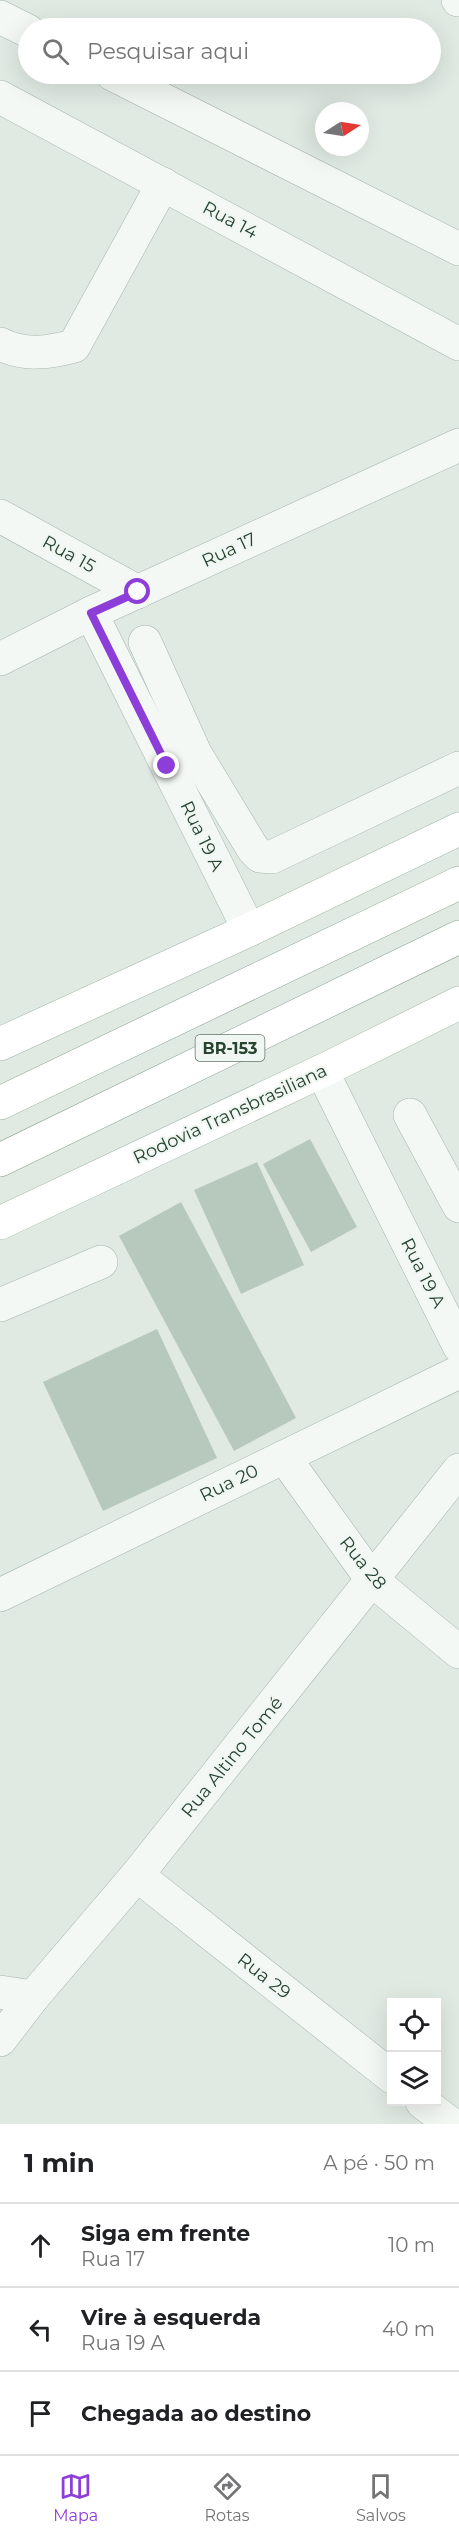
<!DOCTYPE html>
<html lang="pt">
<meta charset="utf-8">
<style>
:root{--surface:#fff;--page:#f6f6f6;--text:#202124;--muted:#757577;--line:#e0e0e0;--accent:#8d3dd8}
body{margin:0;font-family:Montserrat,sans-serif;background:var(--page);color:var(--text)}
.controls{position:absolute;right:18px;bottom:18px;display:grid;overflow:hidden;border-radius:0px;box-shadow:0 6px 24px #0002}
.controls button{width:54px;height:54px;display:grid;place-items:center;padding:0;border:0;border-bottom:2px solid var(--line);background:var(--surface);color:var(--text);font:30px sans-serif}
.compass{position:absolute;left:315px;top:102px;width:54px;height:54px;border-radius:50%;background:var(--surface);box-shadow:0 6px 24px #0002;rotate:78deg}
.stop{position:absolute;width:18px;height:18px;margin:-14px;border:4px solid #8d3dd8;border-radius:50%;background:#fff}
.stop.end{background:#8d3dd8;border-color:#fff;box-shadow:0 2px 6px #0008}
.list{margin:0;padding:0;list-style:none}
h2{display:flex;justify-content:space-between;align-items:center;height:78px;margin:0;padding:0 24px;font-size:26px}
h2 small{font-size:20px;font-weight:400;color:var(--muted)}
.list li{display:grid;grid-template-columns:39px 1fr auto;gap:18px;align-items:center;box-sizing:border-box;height:84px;padding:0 24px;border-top:2px solid var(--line)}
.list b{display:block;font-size:22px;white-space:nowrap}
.list p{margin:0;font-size:20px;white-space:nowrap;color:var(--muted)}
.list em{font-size:20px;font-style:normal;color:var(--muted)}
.icon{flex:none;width:33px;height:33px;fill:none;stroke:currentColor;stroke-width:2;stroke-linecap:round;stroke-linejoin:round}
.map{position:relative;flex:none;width:459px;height:2124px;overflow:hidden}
.search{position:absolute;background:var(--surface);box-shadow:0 6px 24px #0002;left:18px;right:18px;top:18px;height:66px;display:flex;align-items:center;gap:15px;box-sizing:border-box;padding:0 21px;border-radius:33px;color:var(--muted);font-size:22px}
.sheet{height:330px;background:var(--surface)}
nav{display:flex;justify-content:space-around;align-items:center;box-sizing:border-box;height:84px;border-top:2px solid var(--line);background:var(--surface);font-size:16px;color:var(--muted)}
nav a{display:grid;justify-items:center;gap:3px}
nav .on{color:var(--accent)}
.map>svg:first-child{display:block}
</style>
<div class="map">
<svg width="459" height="2124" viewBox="0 0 459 2124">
<rect width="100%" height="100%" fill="#e0eae3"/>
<g fill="#b7c8bc">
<path d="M 310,1139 L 357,1227 L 311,1252 L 263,1164 Z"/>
<path d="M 257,1162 L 304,1265 L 241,1294 L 194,1190 Z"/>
<path d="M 181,1202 L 296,1418 L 234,1451 L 119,1236 Z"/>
<path d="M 157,1329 L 217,1458 L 103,1511 L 43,1382 Z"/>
</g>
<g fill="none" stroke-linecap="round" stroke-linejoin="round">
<g stroke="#a5b5aa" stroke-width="34">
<g id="minor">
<path d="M 458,0 L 459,0"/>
<path d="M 0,17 L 28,31"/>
<path d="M 112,74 L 459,249"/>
<path d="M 0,97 L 459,344"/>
<path d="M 0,344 C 24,356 48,353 74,346 L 163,184"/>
<path d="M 0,516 L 138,592"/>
<path d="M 91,613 L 249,930"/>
<path d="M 145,642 L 195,753 L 253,849 L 260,856 L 272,857 L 459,768"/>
<path d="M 0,659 L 91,613 L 459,445"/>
<path d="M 322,1071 L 459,1346"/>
<path d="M 410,1115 L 459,1206"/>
<path d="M 0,1305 L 101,1262"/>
<path d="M 284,1457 L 373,1581 L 459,1652"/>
<path d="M 0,1595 L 459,1372"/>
<path d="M 137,1875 L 392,2077"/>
<path d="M 0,1992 L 33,1997"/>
<path d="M 0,2040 L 33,1997 L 137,1875 L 459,1470"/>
<path d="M 422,2102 L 451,2124"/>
</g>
</g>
<g stroke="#9fb7a5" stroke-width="34">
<g id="major">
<path d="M 0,1044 L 249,930 L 459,829"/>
<path d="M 0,1223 L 322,1071 L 459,1003"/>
</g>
</g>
<g stroke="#87a28e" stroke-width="34">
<g id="highway">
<path d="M 0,1103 L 459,883"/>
<path d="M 0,1160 L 459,937"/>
</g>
</g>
<use href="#minor" stroke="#f3f8f5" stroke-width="33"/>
<use href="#major" stroke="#fff" stroke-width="33"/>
<use href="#highway" stroke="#fff" stroke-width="33"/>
</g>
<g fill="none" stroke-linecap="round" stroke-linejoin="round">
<path stroke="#8d3dd8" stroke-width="8" d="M 138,592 L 91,613 L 167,766"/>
</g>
<g text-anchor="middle" stroke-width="4.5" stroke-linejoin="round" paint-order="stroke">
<rect fill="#f0f7f2" stroke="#64796a" stroke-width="1.5" x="195.5" y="1035" width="69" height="26" rx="4.5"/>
<g font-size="16" font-weight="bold" fill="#284330">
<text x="230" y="1054">BR-153</text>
</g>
<g font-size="18" fill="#284330" stroke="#f0f7f2">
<text transform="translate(230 220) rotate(28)" y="6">Rua 14</text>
<text transform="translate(229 550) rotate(-25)" y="6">Rua 17</text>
<text transform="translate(69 554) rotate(29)" y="6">Rua 15</text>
<text transform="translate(202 836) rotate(64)" y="6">Rua 19 A</text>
<text transform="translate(230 1114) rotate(-25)" y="6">Rodovia Transbrasiliana</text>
<text transform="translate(423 1273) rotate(63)" y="6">Rua 19 A</text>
<text transform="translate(229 1483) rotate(-26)" y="6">Rua 20</text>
<text transform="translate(363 1563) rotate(51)" y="6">Rua 28</text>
<text transform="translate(232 1757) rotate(-51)" y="6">Rua Altino Tomé</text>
<text transform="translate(264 1976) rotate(38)" y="6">Rua 29</text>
</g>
</g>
</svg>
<div class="controls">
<button><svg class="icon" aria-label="locate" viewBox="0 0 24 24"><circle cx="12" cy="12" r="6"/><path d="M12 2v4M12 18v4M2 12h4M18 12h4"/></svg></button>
<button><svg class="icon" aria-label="layers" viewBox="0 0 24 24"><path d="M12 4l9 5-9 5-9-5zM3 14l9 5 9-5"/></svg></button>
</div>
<svg class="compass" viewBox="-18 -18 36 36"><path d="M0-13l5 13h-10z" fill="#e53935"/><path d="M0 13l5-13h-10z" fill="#757577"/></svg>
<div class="stop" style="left:138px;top:592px"></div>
<div class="stop end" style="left:167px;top:766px"></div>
<div class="search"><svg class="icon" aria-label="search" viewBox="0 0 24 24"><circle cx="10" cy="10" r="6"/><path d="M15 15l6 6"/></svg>Pesquisar aqui</div>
</div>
<section class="sheet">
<h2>1 min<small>A pé · 50 m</small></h2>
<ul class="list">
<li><svg class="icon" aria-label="ahead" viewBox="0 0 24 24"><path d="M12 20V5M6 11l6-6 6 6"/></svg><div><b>Siga em frente</b><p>Rua 17</p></div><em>10 m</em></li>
<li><svg class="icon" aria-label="left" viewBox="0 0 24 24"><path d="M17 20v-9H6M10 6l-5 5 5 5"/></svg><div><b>Vire à esquerda</b><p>Rua 19 A</p></div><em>40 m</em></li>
<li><svg class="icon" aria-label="arrive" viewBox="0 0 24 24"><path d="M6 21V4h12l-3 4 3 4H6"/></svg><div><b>Chegada ao destino</b></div></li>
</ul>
</section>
<nav>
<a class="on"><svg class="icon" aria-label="map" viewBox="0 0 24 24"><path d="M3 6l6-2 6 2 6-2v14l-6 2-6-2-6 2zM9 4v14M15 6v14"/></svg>Mapa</a>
<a><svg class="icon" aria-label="directions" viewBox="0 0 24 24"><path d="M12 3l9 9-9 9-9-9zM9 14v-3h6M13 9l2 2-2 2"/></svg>Rotas</a>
<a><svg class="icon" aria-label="saved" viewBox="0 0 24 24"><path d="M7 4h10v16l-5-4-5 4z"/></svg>Salvos</a>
</nav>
